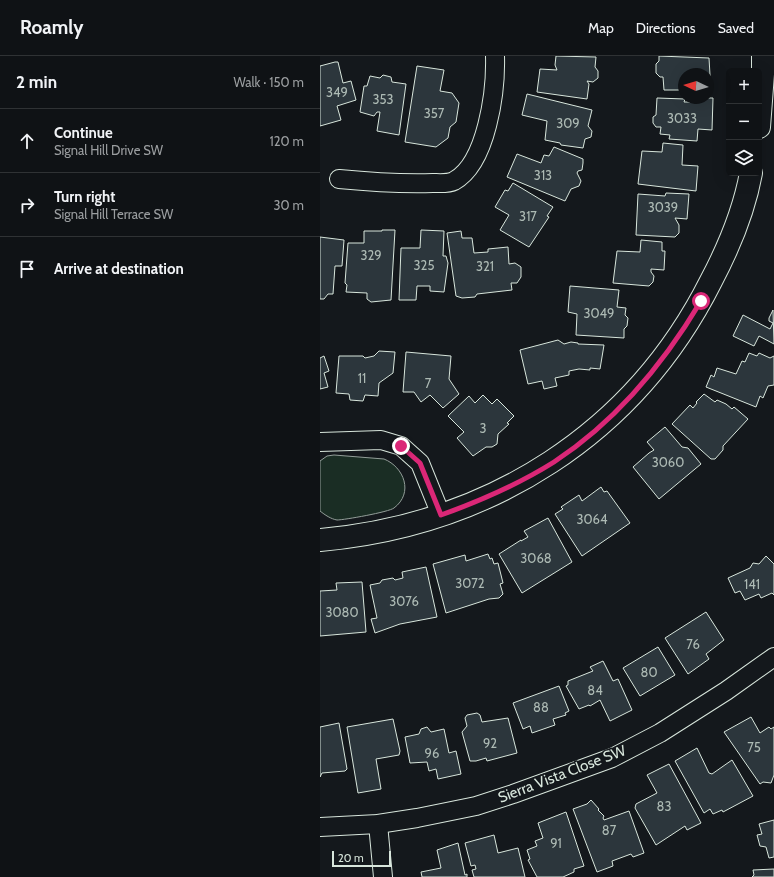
<!DOCTYPE html>
<meta charset="utf-8">
<style>
:root{--surface:#0f1215;--page:#1d2022;--text:#f1f3f6;--muted:#9b9ea0;--line:#2f3234}
body{margin:0;font-family:Cabin,sans-serif;background:var(--page);color:var(--text)}
.controls{position:absolute;right:12px;top:12px;display:grid;overflow:hidden;border-radius:6px;box-shadow:0 4px 16px #0002}
.controls button{width:36px;height:36px;display:grid;place-items:center;padding:0;border:0;border-bottom:1px solid var(--line);background:var(--surface);color:var(--text);font:20px sans-serif}
.compass{position:absolute;left:358px;top:12px;width:36px;height:36px;border-radius:50%;background:var(--surface);box-shadow:0 4px 16px #0002;rotate:274deg}
.scale{position:absolute;left:12px;bottom:10px;width:59px;box-sizing:border-box;padding-left:4px;border:2px solid #d8e6dc;border-top:0;font-size:11px;line-height:14px;white-space:nowrap;color:#d8e6dc;-webkit-text-stroke:3px #14181c;paint-order:stroke}
.stop{position:absolute;width:12px;height:12px;margin:-9px;border:3px solid #db2777;border-radius:50%;background:#fff}
.stop.end{background:#db2777;border-color:#fff;box-shadow:0 1px 4px #0008}
.list{margin:0;padding:0;list-style:none}
h2{display:flex;justify-content:space-between;align-items:center;height:52px;margin:0;padding:0 16px;font-size:17px}
h2 small{font-size:13px;font-weight:400;color:var(--muted)}
.list li{display:grid;grid-template-columns:26px 1fr auto;gap:12px;align-items:center;box-sizing:border-box;height:64px;padding:0 16px;border-top:1px solid var(--line)}
.list b{display:block;font-size:15px;white-space:nowrap}
.list p{margin:0;font-size:13px;white-space:nowrap;color:var(--muted)}
.list em{font-size:13px;font-style:normal;color:var(--muted)}
.icon{flex:none;width:22px;height:22px;fill:none;stroke:currentColor;stroke-width:2;stroke-linecap:round;stroke-linejoin:round}
.map{position:relative;flex:none;width:454px;height:821px;overflow:hidden}
header{display:flex;align-items:center;gap:24px;box-sizing:border-box;height:56px;padding:0 20px;background:var(--surface);border-bottom:1px solid var(--line)}
header strong{font-size:19px}
nav{display:flex;gap:22px;margin-inline-start:auto;font-size:14px}
main{display:flex}
aside{flex:1;background:var(--surface)}
.map>svg:first-child{display:block}
</style>
<header>
<strong>Roamly</strong>
<nav><a>Map</a><a>Directions</a><a>Saved</a></nav>
</header>
<main>
<aside>
<h2>2 min<small>Walk · 150 m</small></h2>
<ul class="list">
<li><svg class="icon" aria-label="ahead" viewBox="0 0 24 24"><path d="M12 20V5M6 11l6-6 6 6"/></svg><div><b>Continue</b><p>Signal Hill Drive SW</p></div><em>120 m</em></li>
<li><svg class="icon" aria-label="right" viewBox="0 0 24 24"><path d="M7 20v-9h11M14 6l5 5-5 5"/></svg><div><b>Turn right</b><p>Signal Hill Terrace SW</p></div><em>30 m</em></li>
<li><svg class="icon" aria-label="arrive" viewBox="0 0 24 24"><path d="M6 21V4h12l-3 4 3 4H6"/></svg><div><b>Arrive at destination</b></div></li>
</ul>
</aside>
<div class="map">
<svg width="454" height="821" viewBox="0 0 454 821">
<rect width="100%" height="100%" fill="#14181c"/>
<path fill="#1a2d24" stroke="#939e99" d="M 14,399 L 64,403 C 84,411 94,437 74,452 C 69,456 24,464 17,464 C 11,463 5,459 0,455 L 0,405 L 7,400 Z"/>
<g fill="#2c363c" stroke="#d8e6dc">
<path d="M 236,0 L 276,1 L 275,11 L 278,15 L 278,22 L 273,26 L 267,25 L 269,28 L 267,43 L 217,36 L 220,13 L 237,14 L 235,9 Z"/>
<path d="M 339,0 L 389,2 L 391,36 L 388,36 L 388,18 L 364,18 L 364,34 L 344,34 L 343,21 L 340,21 L 336,17 L 336,8 L 339,5 Z"/>
<path d="M 15,6 L 18,6 L 23,27 L 31,25 L 36,44 L 17,50 L 21,64 L 0,70 L 0,10 Z"/>
<path d="M 97,10 L 124,14 L 120,35 L 132,37 L 139,47 L 136,66 L 130,71 L 128,82 L 116,91 L 85,86 Z"/>
<path d="M 63,19 L 71,21 L 72,26 L 86,28 L 79,79 L 57,75 L 60,56 L 57,56 L 54,60 L 40,56 L 44,30 L 47,30 L 50,20 L 60,22 Z"/>
<path d="M 207,38 L 272,54 L 268,70 L 272,75 L 271,81 L 265,83 L 263,92 L 241,89 L 240,87 L 225,84 L 227,65 L 202,59 Z"/>
<path d="M 337,42 L 365,43 L 364,46 L 370,46 L 371,42 L 393,42 L 392,74 L 378,73 L 377,85 L 349,83 L 350,79 L 340,78 L 341,71 L 336,71 L 333,67 L 333,61 L 336,59 Z"/>
<path d="M 343,87 L 363,89 L 362,109 L 378,110 L 376,135 L 318,128 L 322,95 L 342,96 Z"/>
<path d="M 234,91 L 263,103 L 263,107 L 262,114 L 258,115 L 257,117 L 261,125 L 259,130 L 251,133 L 245,145 L 187,121 L 197,98 L 221,107 L 224,99 L 229,100 Z"/>
<path d="M 193,127 L 233,151 L 227,160 L 229,161 L 209,191 L 180,174 L 189,159 L 175,151 L 185,134 L 188,135 Z"/>
<path d="M 346,137 L 369,138 L 367,163 L 355,162 L 359,169 L 359,177 L 355,181 L 316,179 L 318,138 L 345,140 Z"/>
<path d="M 62,174 L 75,174 L 71,244 L 51,246 L 47,243 L 47,237 L 26,236 L 27,229 L 25,227 L 28,187 L 44,187 L 44,175 L 62,175 Z"/>
<path d="M 101,174 L 124,175 L 123,200 L 126,200 L 128,207 L 124,236 L 110,235 L 110,230 L 97,230 L 96,244 L 79,244 L 81,192 L 100,192 Z"/>
<path d="M 141,175 L 142,182 L 152,182 L 154,197 L 168,196 L 168,193 L 188,191 L 189,208 L 195,207 L 201,211 L 201,221 L 197,227 L 191,227 L 192,234 L 157,238 L 155,241 L 142,242 L 136,240 L 127,177 Z"/>
<path d="M 0,181 L 24,184 L 22,210 L 15,210 L 13,238 L 8,238 L 4,243 L 0,243 Z"/>
<path d="M 321,184 L 342,186 L 342,195 L 345,195 L 344,214 L 331,213 L 331,216 L 334,220 L 333,226 L 329,230 L 293,227 L 297,195 L 320,196 Z"/>
<path d="M 250,230 L 299,234 L 297,251 L 306,252 L 305,259 L 308,262 L 307,270 L 304,273 L 304,282 L 256,279 L 257,258 L 248,256 Z"/>
<path d="M 453,254 L 454,288 L 439,280 L 434,290 L 413,280 L 423,259 L 450,273 L 453,267 L 449,265 L 449,262 Z"/>
<path d="M 238,284 L 244,288 L 251,286 L 258,287 L 258,288 L 284,289 L 280,313 L 270,312 L 270,314 L 259,313 L 249,315 L 249,319 L 235,322 L 237,330 L 224,333 L 222,325 L 208,328 L 200,294 Z"/>
<path d="M 59,295 L 75,296 L 73,317 L 59,327 L 58,340 L 45,339 L 43,345 L 30,344 L 29,338 L 16,337 L 19,300 L 43,300 L 45,302 L 54,300 Z"/>
<path d="M 86,296 L 131,300 L 129,323 L 139,338 L 123,352 L 110,339 L 101,346 L 94,336 L 83,336 Z"/>
<path d="M 429,297 L 437,300 L 439,297 L 450,302 L 454,300 L 454,329 L 448,330 L 443,342 L 440,340 L 436,351 L 386,331 L 391,319 L 394,321 L 397,312 L 416,318 L 422,305 L 425,306 Z"/>
<path d="M 4,300 L 9,315 L 4,317 L 8,331 L 0,333 L 0,302 Z"/>
<path d="M 384,338 L 395,346 L 397,344 L 406,348 L 412,353 L 414,351 L 428,363 L 403,390 L 403,394 L 395,403 L 391,403 L 352,368 L 370,349 L 373,352 L 377,347 L 376,346 Z"/>
<path d="M 163,339 L 172,348 L 177,343 L 194,360 L 187,367 L 189,368 L 178,378 L 177,388 L 172,391 L 166,391 L 153,400 L 137,382 L 144,376 L 128,360 L 149,340 L 155,347 Z"/>
<path d="M 345,371 L 362,391 L 368,392 L 381,408 L 339,443 L 313,411 L 329,397 L 334,394 L 327,386 Z"/>
<path d="M 281,431 L 284,436 L 287,435 L 310,467 L 262,500 L 235,458 L 243,453 L 241,451 L 259,439 L 262,445 Z"/>
<path d="M 228,462 L 252,506 L 202,537 L 179,498 L 201,484 L 201,485 L 208,481 L 204,475 Z"/>
<path d="M 168,498 L 170,503 L 172,502 L 174,508 L 178,507 L 183,527 L 180,528 L 183,538 L 179,542 L 169,543 L 126,557 L 113,508 L 145,499 L 146,505 Z"/>
<path d="M 446,500 L 454,508 L 454,539 L 452,537 L 441,542 L 439,538 L 425,544 L 420,535 L 415,537 L 408,522 L 430,512 L 433,507 L 439,508 Z"/>
<path d="M 106,511 L 117,561 L 80,568 L 55,577 L 51,563 L 57,562 L 50,529 L 60,527 L 62,524 L 73,522 L 75,524 L 83,522 L 82,516 Z"/>
<path d="M 42,526 L 46,576 L 0,580 L 0,535 L 17,534 L 16,527 Z"/>
<path d="M 386,556 L 404,584 L 386,598 L 389,603 L 368,618 L 345,582 Z"/>
<path d="M 338,591 L 355,619 L 320,640 L 303,612 Z"/>
<path d="M 283,605 L 293,625 L 298,623 L 312,654 L 290,665 L 280,644 L 270,650 L 269,649 L 259,653 L 246,630 L 248,629 L 248,625 L 273,615 L 270,611 Z"/>
<path d="M 239,630 L 249,655 L 245,657 L 246,659 L 233,663 L 235,669 L 212,677 L 210,670 L 203,673 L 193,647 Z"/>
<path d="M 157,657 L 160,659 L 162,666 L 188,662 L 197,697 L 167,705 L 166,702 L 156,705 L 150,705 L 142,676 L 147,670 L 145,662 L 147,659 Z"/>
<path d="M 431,661 L 440,677 L 449,671 L 451,673 L 454,671 L 454,719 L 451,727 L 443,726 L 440,728 L 404,676 Z"/>
<path d="M 73,663 L 80,695 L 79,699 L 56,703 L 61,733 L 38,737 L 27,671 Z"/>
<path d="M 19,667 L 27,713 L 25,715 L 2,717 L 0,721 L 0,671 Z"/>
<path d="M 107,671 L 111,676 L 124,673 L 129,697 L 136,695 L 141,718 L 118,723 L 116,713 L 109,715 L 107,706 L 90,707 L 85,681 L 99,678 L 101,673 Z"/>
<path d="M 377,692 L 389,717 L 392,718 L 412,704 L 433,740 L 403,756 L 402,754 L 393,758 L 390,753 L 384,757 L 355,705 Z"/>
<path d="M 349,708 L 381,767 L 367,774 L 365,770 L 336,789 L 315,752 L 316,748 L 337,737 L 327,719 Z"/>
<path d="M 271,744 L 279,753 L 278,754 L 284,760 L 283,762 L 284,764 L 309,755 L 324,797 L 313,801 L 311,798 L 292,805 L 293,810 L 277,816 L 253,753 L 267,748 Z"/>
<path d="M 246,756 L 264,810 L 254,813 L 254,816 L 243,821 L 217,821 L 208,804 L 210,803 L 207,794 L 217,790 L 215,785 L 223,782 L 218,767 Z"/>
<path d="M 454,764 L 454,801 L 449,802 L 446,791 L 440,790 L 437,779 L 442,778 L 439,768 Z"/>
<path d="M 174,779 L 178,797 L 198,792 L 205,821 L 154,821 L 152,814 L 156,813 L 155,809 L 151,810 L 145,787 Z"/>
<path d="M 138,787 L 145,819 L 147,818 L 147,821 L 102,821 L 101,816 L 121,812 L 117,794 Z"/>
<path d="M 454,813 L 454,821 L 432,821 L 434,819 L 433,814 Z"/>
</g>
<g fill="none" stroke-linecap="round" stroke-linejoin="round">
<g stroke="#d8e6dc" stroke-width="20">
<g id="minor">
<path d="M 19,123 C 50,126 81,128 113,127 C 118,127 128,128 134,125 C 167,107 176,35 175,0"/>
<path d="M 0,386 L 61,384 L 81,390 L 100,407 L 121,459"/>
<path d="M 58,768 L 63,821"/>
<path d="M 0,771 L 58,768 L 97,762 L 156,750 L 193,738 L 292,702 L 340,677 L 406,635 L 454,601"/>
</g>
</g>
<g stroke="#d8e6dc" stroke-width="24">
<g id="tertiary">
<path d="M 439,71 L 443,18 L 443,0"/>
<path d="M 0,484 C 170,469 314,378 391,225 C 409,191 424,155 431,117"/>
</g>
</g>
<use href="#minor" stroke="#14181c" stroke-width="18"/>
<use href="#tertiary" stroke="#14181c" stroke-width="22"/>
</g>
<g fill="none" stroke-linecap="round" stroke-linejoin="round">
<path stroke="#db2777" stroke-width="5" d="M 81,390 L 100,407 L 121,459 C 160,445 199,428 234,406 C 295,366 344,307 381,245"/>
</g>
<g text-anchor="middle" stroke-width="3" stroke-linejoin="round" paint-order="stroke">
<g font-size="13" fill="#adbab4">
<text x="17" y="41">349</text>
<text x="63" y="48">353</text>
<text x="114" y="62">357</text>
<text x="362" y="67">3033</text>
<text x="248" y="72">309</text>
<text x="223" y="124">313</text>
<text x="343" y="156">3039</text>
<text x="208" y="165">317</text>
<text x="51" y="204">329</text>
<text x="104" y="214">325</text>
<text x="165" y="215">321</text>
<text x="279" y="262">3049</text>
<text x="42" y="327">11</text>
<text x="108" y="332">7</text>
<text x="163" y="377">3</text>
<text x="348" y="411">3060</text>
<text x="272" y="468">3064</text>
<text x="216" y="507">3068</text>
<text x="150" y="532">3072</text>
<text x="432" y="533">141</text>
<text x="84" y="550">3076</text>
<text x="22" y="561">3080</text>
<text x="373" y="593">76</text>
<text x="329" y="621">80</text>
<text x="275" y="639">84</text>
<text x="221" y="656">88</text>
<text x="170" y="692">92</text>
<text x="434" y="696">75</text>
<text x="112" y="702">96</text>
<text x="344" y="755">83</text>
<text x="289" y="779">87</text>
<text x="236" y="792">91</text>
</g>
<g font-size="15" fill="#d8e6dc" stroke="#14181c">
<text transform="translate(242 718) rotate(-21)" y="5">Sierra Vista Close SW</text>
</g>
</g>
</svg>
<div class="controls">
<button>+</button>
<button>−</button>
<button><svg class="icon" aria-label="layers" viewBox="0 0 24 24"><path d="M12 4l9 5-9 5-9-5zM3 14l9 5 9-5"/></svg></button>
</div>
<svg class="compass" viewBox="-18 -18 36 36"><path d="M0-13l5 13h-10z" fill="#e53935"/><path d="M0 13l5-13h-10z" fill="#9b9ea0"/></svg>
<div class="scale">20 m</div>
<div class="stop" style="left:381px;top:245px"></div>
<div class="stop end" style="left:81px;top:390px"></div>
</div>
</main>
